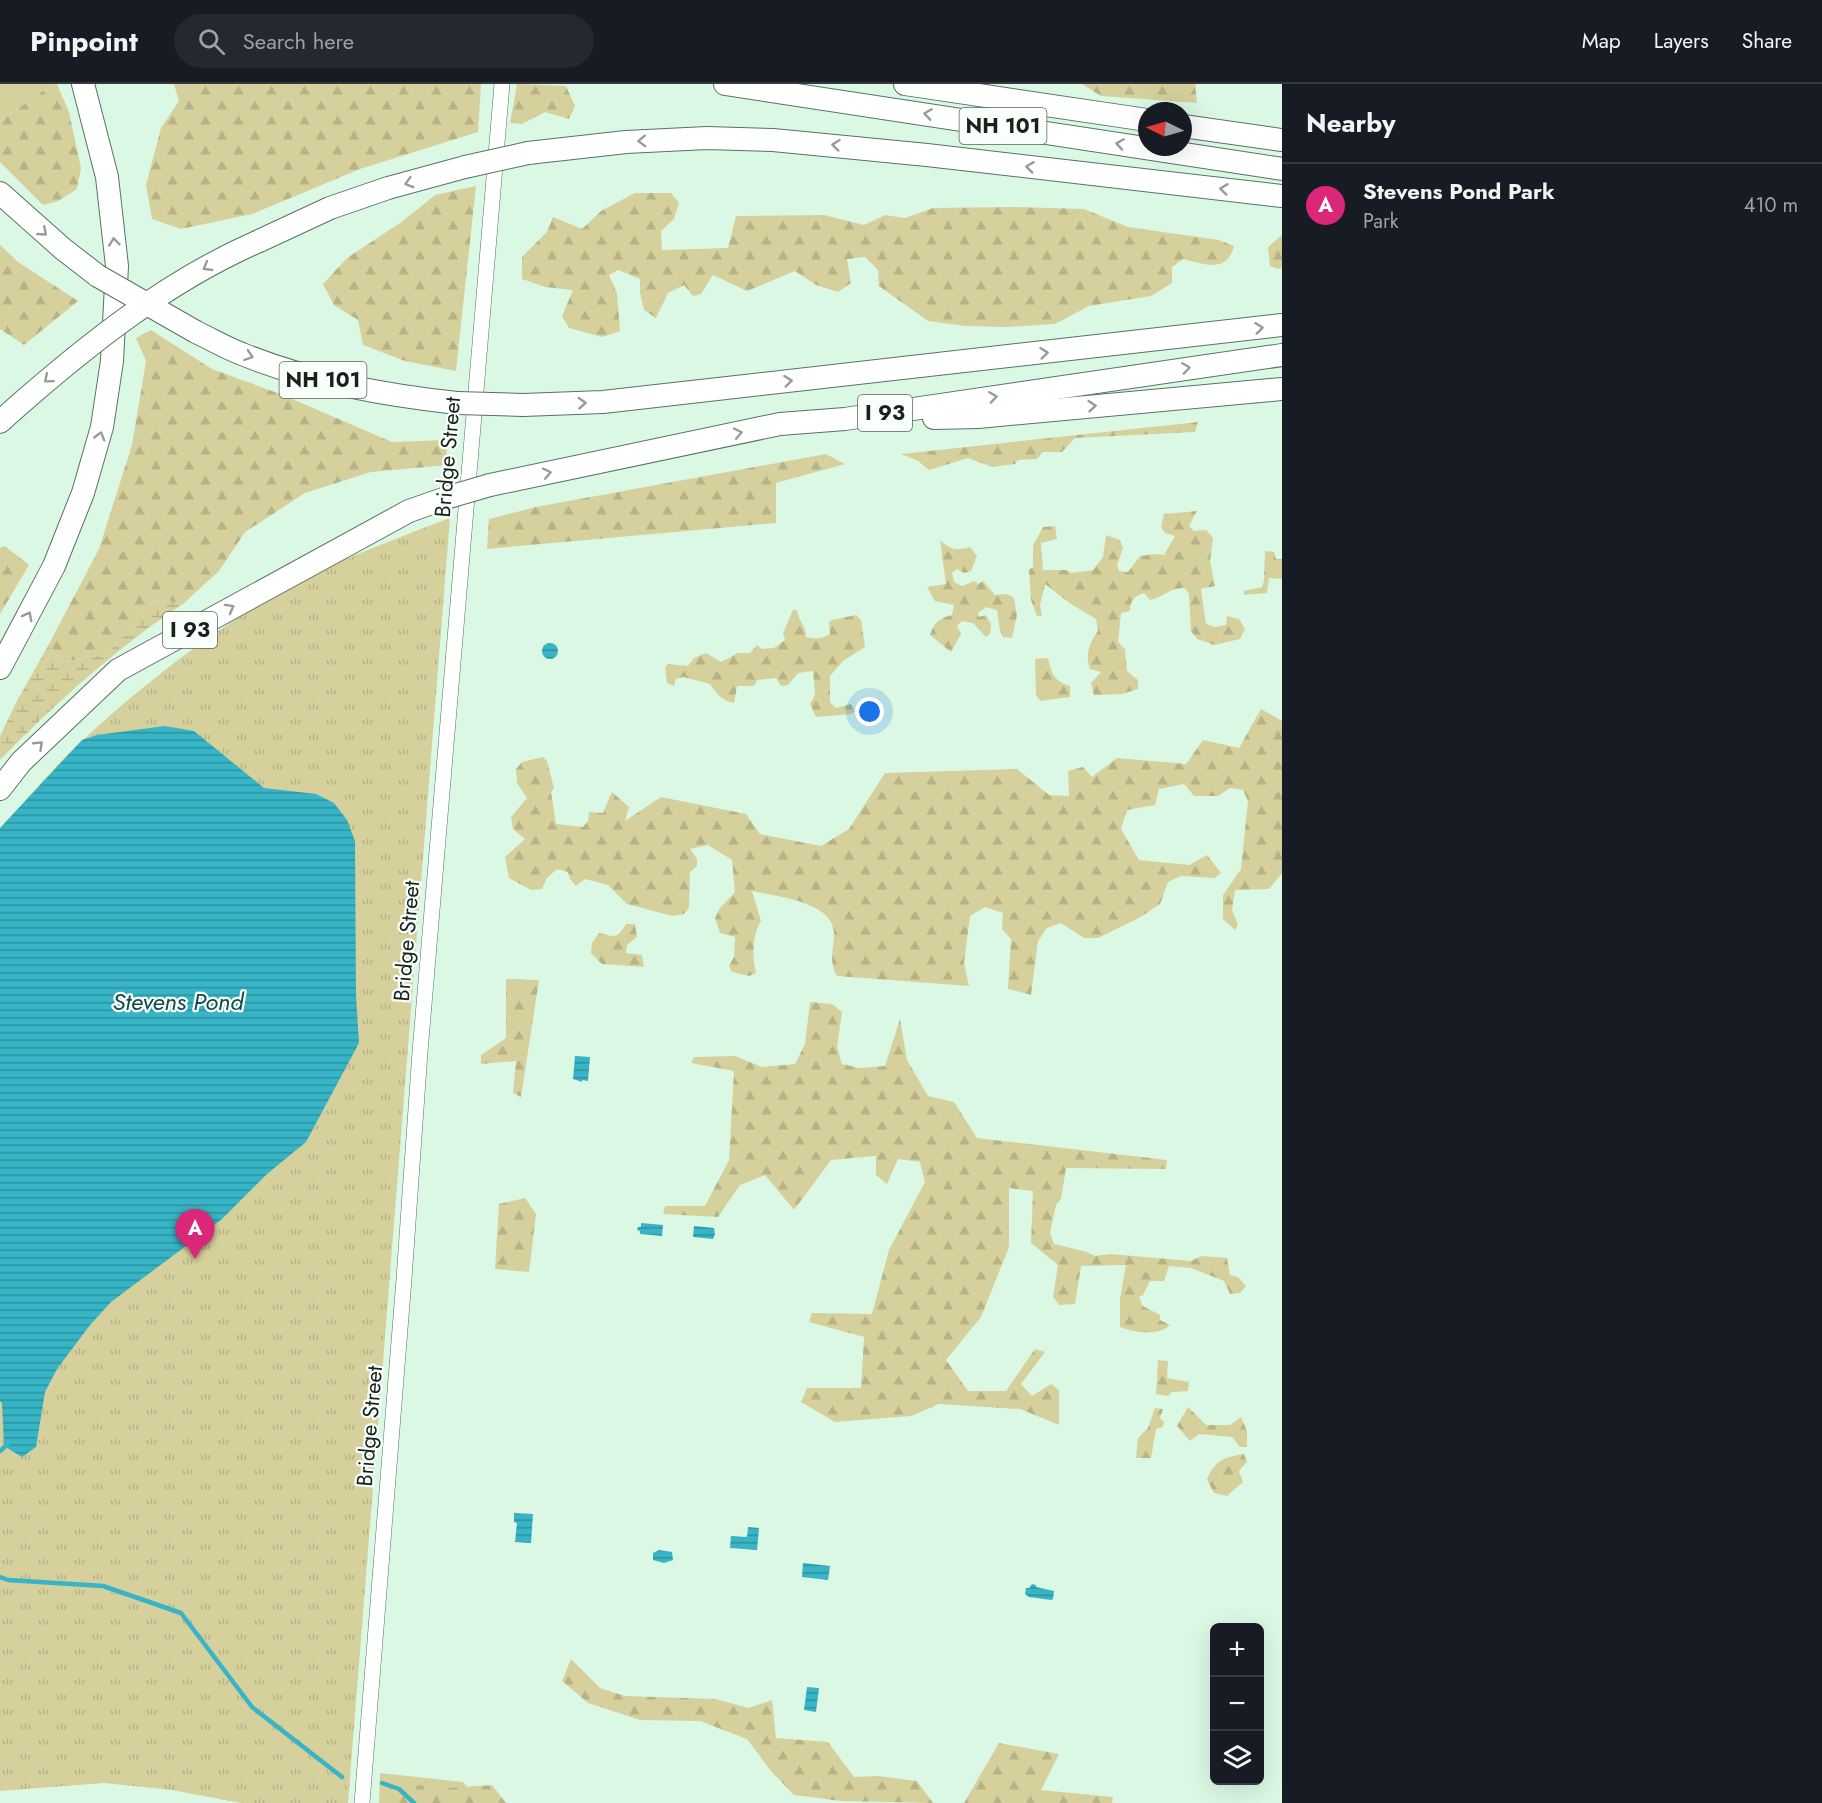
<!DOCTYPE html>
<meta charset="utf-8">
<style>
:root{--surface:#171b24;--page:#242831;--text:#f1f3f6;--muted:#9ea1a6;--line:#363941;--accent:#db2777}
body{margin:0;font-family:Jost,sans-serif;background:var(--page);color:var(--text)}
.controls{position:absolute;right:18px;bottom:18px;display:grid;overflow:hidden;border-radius:9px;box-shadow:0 6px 24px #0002}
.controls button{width:54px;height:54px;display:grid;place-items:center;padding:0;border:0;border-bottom:2px solid var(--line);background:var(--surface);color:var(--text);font:30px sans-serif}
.compass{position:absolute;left:1138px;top:18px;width:54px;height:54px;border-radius:50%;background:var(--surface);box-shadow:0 6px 24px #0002;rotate:275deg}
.you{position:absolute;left:870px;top:628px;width:21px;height:21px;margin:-15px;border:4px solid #fff;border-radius:50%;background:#1a73e8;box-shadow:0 0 0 9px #1a73e833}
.badge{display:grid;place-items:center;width:39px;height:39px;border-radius:50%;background:var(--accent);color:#fff;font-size:20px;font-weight:700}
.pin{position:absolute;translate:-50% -50px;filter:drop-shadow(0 2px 3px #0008)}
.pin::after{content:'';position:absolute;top:32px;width:21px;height:18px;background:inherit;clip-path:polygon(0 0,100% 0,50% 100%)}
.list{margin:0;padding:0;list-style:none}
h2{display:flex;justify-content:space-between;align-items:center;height:78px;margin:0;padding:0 24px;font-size:26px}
h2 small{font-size:20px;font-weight:400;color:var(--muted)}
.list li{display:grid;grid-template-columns:39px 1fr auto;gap:18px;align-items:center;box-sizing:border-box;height:84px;padding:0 24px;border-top:2px solid var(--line)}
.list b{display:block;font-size:22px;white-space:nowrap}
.list p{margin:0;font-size:20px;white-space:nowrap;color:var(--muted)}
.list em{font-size:20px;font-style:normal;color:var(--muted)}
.icon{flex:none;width:33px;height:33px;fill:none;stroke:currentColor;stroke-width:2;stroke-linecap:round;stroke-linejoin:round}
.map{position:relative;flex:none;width:1282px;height:1719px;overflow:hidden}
header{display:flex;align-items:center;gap:36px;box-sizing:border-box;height:84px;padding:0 30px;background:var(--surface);border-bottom:2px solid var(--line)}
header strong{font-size:28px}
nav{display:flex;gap:33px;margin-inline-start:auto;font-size:21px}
.search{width:420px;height:54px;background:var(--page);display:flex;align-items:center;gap:15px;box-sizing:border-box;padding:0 21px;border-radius:33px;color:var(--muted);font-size:22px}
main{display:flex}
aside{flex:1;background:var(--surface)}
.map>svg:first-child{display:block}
</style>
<header>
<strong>Pinpoint</strong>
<div class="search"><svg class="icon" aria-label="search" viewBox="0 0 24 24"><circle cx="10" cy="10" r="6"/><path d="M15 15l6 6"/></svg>Search here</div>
<nav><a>Map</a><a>Layers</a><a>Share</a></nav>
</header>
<main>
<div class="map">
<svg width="1282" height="1719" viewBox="0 0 1282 1719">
<defs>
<pattern id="forest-firs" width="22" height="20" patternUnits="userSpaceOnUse" patternTransform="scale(1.5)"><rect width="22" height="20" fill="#d6d19c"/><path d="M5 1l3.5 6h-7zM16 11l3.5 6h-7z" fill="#b7b386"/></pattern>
<pattern id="wetland-marsh" width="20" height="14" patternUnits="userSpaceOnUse" patternTransform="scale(1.5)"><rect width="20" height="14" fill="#d6d19c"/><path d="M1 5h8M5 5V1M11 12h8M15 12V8" fill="none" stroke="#b7b386"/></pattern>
<pattern id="park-tufts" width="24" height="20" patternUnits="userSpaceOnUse" patternTransform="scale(1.5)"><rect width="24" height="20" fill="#d6d19c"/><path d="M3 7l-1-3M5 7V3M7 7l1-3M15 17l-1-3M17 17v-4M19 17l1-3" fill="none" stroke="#b7b386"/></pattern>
<pattern id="water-rules" width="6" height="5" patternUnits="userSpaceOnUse" patternTransform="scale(1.5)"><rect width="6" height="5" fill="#37b4c5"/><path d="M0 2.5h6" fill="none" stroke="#2d929f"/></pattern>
</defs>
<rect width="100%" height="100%" fill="#dbf8e5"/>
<g fill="#d6d19c">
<path d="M 0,0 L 53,0 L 0,37 Z"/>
<path d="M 380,1689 L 463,1698 L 480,1719 L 379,1719 Z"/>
</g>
<g fill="url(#forest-firs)">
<path d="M 53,0 L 57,0 L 69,28 L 81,84 L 77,105 L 58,117 L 43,121 L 0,78 L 0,37 Z"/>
<path d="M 174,0 L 481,0 L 478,48 L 360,85 L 252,130 L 181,145 L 152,135 L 146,101 L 161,44 L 179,17 Z"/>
<path d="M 517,0 L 566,2 L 575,22 L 569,35 L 545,28 L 522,40 L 510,39 Z"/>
<path d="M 1082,0 L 1195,0 L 1197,19 L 1101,12 Z"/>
<path d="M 476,102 L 456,287 L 405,277 L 363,261 L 358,236 L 334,221 L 323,200 L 347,174 L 403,137 L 435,111 Z"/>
<path d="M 635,109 L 671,109 L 679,119 L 674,135 L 661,147 L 662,166 L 728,164 L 736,132 L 824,131 L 864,141 L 885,131 L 905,134 L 933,124 L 1013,123 L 1084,125 L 1128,143 L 1219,156 L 1234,162 C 1227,190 1204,180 1183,175 L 1172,183 L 1172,199 L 1151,212 L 1089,222 L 1055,240 L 1008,243 L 965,242 L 928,237 L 879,202 L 878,186 L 865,173 L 847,175 L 851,199 L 838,208 L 816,201 L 795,187 L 747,207 L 713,191 L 701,210 L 693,212 L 684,201 L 668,209 L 656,234 L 644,226 L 640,209 L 640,195 L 618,186 L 609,191 L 617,209 L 620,247 L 602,253 L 569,244 L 562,232 L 573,206 L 545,203 L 522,195 L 522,173 L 547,148 L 553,133 L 582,145 L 601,127 Z"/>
<path d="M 1282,151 L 1282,183 L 1278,185 L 1270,182 L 1268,163 Z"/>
<path d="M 0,161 L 18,178 L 78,217 L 24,261 L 0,245 Z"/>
<path d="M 151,246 L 212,285 L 283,311 L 392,358 L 446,356 L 448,381 L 371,388 L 305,409 L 245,448 L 219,487 L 183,520 L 158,515 L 141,527 L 129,551 L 119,554 L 109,569 L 64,578 L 48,562 L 99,465 L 132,361 L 146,277 L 136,254 Z"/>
<path d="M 1198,338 L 1195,348 L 1075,354 L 1062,368 L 1043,368 L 1037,375 L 1018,376 L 1015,380 L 992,383 L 968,374 L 929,386 L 918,377 L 901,370 Z"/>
<path d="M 826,370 L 845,380 L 776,399 L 776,439 L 487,465 L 489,435 L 536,423 Z"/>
<path d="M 1197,427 L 1189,442 L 1194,447 L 1206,446 L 1213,454 L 1210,477 L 1215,502 L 1201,505 L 1206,540 L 1215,543 L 1226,541 L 1227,532 L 1239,535 L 1245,545 L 1240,555 L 1214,561 L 1197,555 L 1191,547 L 1189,510 L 1185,504 C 1170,503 1164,513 1150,516 L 1144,509 C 1134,512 1130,517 1130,527 L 1121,529 L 1118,558 L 1125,565 L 1127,587 L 1138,596 L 1138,605 L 1122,610 L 1094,611 L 1091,599 L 1101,588 L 1090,585 C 1085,571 1089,559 1098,547 L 1096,535 L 1071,520 L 1045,500 L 1040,521 L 1042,532 L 1037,532 L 1031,516 L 1029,486 L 1033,483 L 1033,462 L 1043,443 L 1055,442 L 1057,455 L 1041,459 L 1043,486 L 1067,486 L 1071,489 L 1093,486 L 1103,473 L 1106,451 L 1120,456 L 1123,464 L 1117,481 L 1119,487 L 1128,488 L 1140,472 L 1154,470 L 1164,471 L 1175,452 L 1165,449 L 1161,443 L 1164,430 Z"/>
<path d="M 940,456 C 951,466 956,467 970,463 L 977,472 L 971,487 L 964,489 L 957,485 L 952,489 L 954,498 L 962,502 L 974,497 L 978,500 L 983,497 L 995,511 L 1007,510 L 1014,514 L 1017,531 L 1012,554 L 1003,553 C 998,544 999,535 997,526 L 986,523 L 978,529 L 979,533 L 986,531 L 991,540 L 990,550 L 986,553 L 973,539 L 962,537 L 957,542 L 961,550 L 951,568 L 930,551 C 934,539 939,534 952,531 L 954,521 L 935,517 L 927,503 L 946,500 Z"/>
<path d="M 5,462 L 29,481 L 0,530 L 0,464 Z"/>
<path d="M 1265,467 L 1274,468 L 1276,475 L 1282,475 L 1282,495 L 1269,494 L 1267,509 L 1244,511 L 1244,507 L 1262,503 L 1264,497 Z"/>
<path d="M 793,526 L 797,526 C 798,536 806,542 806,553 C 816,555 821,555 830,550 L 829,538 L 832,536 L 856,531 L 861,536 L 865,563 L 843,577 L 830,592 L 830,618 L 836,624 L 851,620 L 855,628 L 851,630 L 816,633 L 810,620 L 815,610 L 813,587 L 798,589 L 788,601 L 781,602 L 776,594 L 757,596 L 754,602 L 737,602 L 734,619 C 722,617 716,609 710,600 L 683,593 L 676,595 L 674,602 L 667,599 L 665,583 L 668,580 L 688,582 L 694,574 L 706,569 L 721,578 L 738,569 L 750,569 L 757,561 L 762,565 L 774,564 L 785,556 L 783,549 Z"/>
<path d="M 1048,574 C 1051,589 1055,598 1070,602 L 1070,613 L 1040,617 L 1036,611 L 1035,575 Z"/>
<path d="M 1261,625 L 1282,637 L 1282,789 L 1269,805 L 1235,806 L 1232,826 L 1238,841 L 1235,846 L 1223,835 L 1223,811 L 1241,785 L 1248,717 L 1243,706 L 1230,704 L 1218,712 L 1194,712 L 1184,700 L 1159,705 L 1155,721 L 1127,726 L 1121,745 L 1139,776 L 1189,781 L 1207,771 L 1221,789 L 1215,794 L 1181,792 L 1168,798 L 1160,820 L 1139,834 L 1098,854 L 1084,854 L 1061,839 L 1047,844 L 1038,857 L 1031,911 L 1008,905 L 1011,855 L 1002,845 L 1003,829 L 985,823 L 970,832 L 964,879 L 969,902 L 837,892 C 829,879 833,867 834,852 C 837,818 776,812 752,807 L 761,837 C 752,852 752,872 756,889 L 749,892 L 732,888 L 729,882 L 734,873 L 735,853 L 720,849 L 715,834 L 720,824 L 735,808 L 732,776 L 708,761 L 690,765 L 697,775 L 697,782 L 690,788 L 689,824 L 684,830 L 672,832 L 627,820 L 608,801 L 585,795 L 576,802 L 570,795 L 568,788 L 557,785 L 547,794 L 542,805 L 531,806 L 509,794 L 505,773 L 525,755 L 513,745 L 511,733 L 527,714 L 517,699 L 516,685 L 522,678 L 543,673 L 547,677 L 554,704 L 551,708 L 556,740 L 583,743 L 588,737 L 589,728 L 603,729 L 612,708 L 629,723 L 625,737 L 661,713 L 746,730 L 760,750 L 821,762 L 849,745 L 885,689 L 1017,685 L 1049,711 L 1069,712 L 1068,687 L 1083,683 L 1092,693 L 1117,674 L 1186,680 L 1203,656 L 1239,664 Z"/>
<path d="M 626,840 L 635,840 L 637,853 L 627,861 L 626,869 L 642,871 L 644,883 L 602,880 L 591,869 L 592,859 L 599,849 C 616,853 617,855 626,840 Z"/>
<path d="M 506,895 L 539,896 L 521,1013 L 513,1009 L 516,977 L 481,980 L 481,971 L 506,954 Z"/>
<path d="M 810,918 L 832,920 L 842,928 L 837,963 L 842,980 L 860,984 L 885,982 L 900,935 L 907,976 L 928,1012 L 954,1018 L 977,1054 L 1167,1076 L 1166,1085 L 1066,1084 L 1061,1115 L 1056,1121 L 1050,1149 L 1054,1160 L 1087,1168 L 1095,1172 L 1111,1170 L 1191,1177 L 1201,1172 L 1227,1174 L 1230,1191 L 1238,1193 L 1246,1202 L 1240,1209 L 1230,1210 L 1224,1197 L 1191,1184 L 1169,1182 L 1164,1197 L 1150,1197 L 1143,1211 L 1139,1213 L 1143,1222 L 1160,1231 L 1160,1236 L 1170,1241 C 1157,1253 1135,1248 1120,1243 L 1120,1215 L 1126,1181 L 1081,1182 L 1075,1220 L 1059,1221 L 1053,1213 L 1058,1181 L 1031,1159 L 1033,1107 L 1009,1104 L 1009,1163 L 981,1233 L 946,1276 L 968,1307 L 1006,1307 L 1035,1265 L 1045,1268 L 1021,1300 L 1032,1312 L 1051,1300 L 1059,1306 L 1059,1341 L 1020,1325 L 939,1320 L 911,1332 L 835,1338 L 801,1318 L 807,1304 L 861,1304 L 864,1253 L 809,1238 L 812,1229 L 872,1230 L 889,1166 L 925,1098 L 920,1078 L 898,1075 L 887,1100 L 876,1091 L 876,1072 L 831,1076 L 794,1126 L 765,1091 L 740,1101 L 718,1133 L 663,1130 L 665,1122 L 705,1122 L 729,1076 L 734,987 L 691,979 L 694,973 L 735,972 L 762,983 L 795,980 L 805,960 Z"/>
<path d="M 525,1114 L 536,1130 L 529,1188 L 495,1185 L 499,1120 Z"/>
<path d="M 1158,1276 L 1168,1277 L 1167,1294 L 1189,1298 L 1188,1307 L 1172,1308 L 1168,1312 L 1156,1310 Z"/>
<path d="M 1188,1323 L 1206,1341 L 1230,1341 L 1241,1333 L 1247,1347 L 1247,1363 L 1240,1363 L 1232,1353 L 1199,1350 L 1190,1357 L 1177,1342 Z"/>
<path d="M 1155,1324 L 1163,1325 L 1160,1334 L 1164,1338 L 1163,1343 L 1156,1345 L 1151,1374 L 1136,1374 L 1138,1354 L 1148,1344 Z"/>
<path d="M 1244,1370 L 1247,1378 L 1239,1387 L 1243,1398 L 1227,1412 L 1214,1409 L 1207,1396 C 1214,1377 1224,1373 1244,1370 Z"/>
<path d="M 571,1575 L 600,1604 L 625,1612 L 715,1615 L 749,1624 L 772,1616 L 776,1654 L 828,1658 L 854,1693 L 878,1692 L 917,1697 L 933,1719 L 841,1717 L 794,1711 L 771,1687 L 747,1655 L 700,1637 L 640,1636 L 588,1619 L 562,1597 Z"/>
<path d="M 999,1659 L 1059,1670 L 1041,1706 L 1113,1713 L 1112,1719 L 964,1719 Z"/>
<path d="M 390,1699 L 449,1704 L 492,1701 L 506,1719 L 390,1719 Z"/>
</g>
<path fill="url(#wetland-marsh)" d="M 160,514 L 183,520 C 116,564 56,619 0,676 L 0,652 L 18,615 L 48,562 L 64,578 L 109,569 L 119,554 L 129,551 L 141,527 Z"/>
<path fill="url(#park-tufts)" d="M 450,434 L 348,1719 L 241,1719 L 172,1706 L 104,1699 L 0,1707 L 0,744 C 28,715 54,682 84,655 C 153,591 239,526 324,485 C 365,466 408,450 450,434 Z"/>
<g fill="url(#water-rules)">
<circle cx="550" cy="567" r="8"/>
<path d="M 165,642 L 194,647 L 264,704 L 316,710 L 334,719 L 347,736 L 355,757 L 356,911 L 359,959 L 306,1058 L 267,1090 L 222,1135 L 111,1218 L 90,1241 L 57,1285 L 45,1308 L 36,1363 L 22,1373 L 4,1362 L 2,1319 L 0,1317 L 0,744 L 82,656 L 97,651 Z"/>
<path d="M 575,972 L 590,973 L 588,997 L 582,996 L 582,998 L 573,995 Z"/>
<path d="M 641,1139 L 663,1141 L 662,1152 L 640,1150 L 640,1147 L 637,1146 L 638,1143 L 641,1143 Z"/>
<path d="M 694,1142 L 714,1144 L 715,1150 L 713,1155 L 693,1153 Z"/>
<path d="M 514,1429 L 533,1430 L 531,1459 L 515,1458 L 517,1439 L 514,1438 Z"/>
<path d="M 748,1443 L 759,1444 L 757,1466 L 730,1464 L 731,1452 L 747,1453 Z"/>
<path d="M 659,1466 L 672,1468 L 673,1476 L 664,1479 L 653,1476 L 653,1469 Z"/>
<path d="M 803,1479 L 830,1482 L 828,1496 L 802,1493 Z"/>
<path d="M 1032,1500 L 1036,1501 L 1036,1503 L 1054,1507 L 1053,1515 L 1051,1516 L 1029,1513 L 1025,1510 L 1026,1504 L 1029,1504 Z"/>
<path d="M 807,1603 L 819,1604 L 816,1628 L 804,1626 Z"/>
</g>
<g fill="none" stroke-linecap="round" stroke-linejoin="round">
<g stroke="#37b4c5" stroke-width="4.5">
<path d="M 0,1367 L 9,1359"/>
<path d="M 0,1493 L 8,1496 L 103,1502 L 181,1529 L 252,1623 L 342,1693"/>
<path d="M 382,1699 L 399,1705 L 414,1719"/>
</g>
<g stroke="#587261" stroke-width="16">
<path id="tertiary" d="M 362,1719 L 404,1195 L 420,968 L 502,0"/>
</g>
<g stroke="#587261" stroke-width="24">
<g id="motorway">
<path d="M 725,0 L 1282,85"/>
<path d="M 905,0 L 1147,36"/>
<path d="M 1183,42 L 1282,56"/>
<path d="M 528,69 L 626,58 L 707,54 L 773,56 L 927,71 L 1282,112"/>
<path d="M 0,109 L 63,165 L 98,192"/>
<path d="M 259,157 L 330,124 L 388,104 L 465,83"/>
<path d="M 196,248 C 211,255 226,264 242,270 C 311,298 384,311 457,319"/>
<path d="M 523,321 L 603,318 L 1282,241"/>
<path d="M 934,334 L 978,333 L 1282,305"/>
<path d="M 0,338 L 12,327"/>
<path d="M 490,401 L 780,340 L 845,335 L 1282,271"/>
<path d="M 0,584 L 54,482 L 83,409 L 102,343 L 112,277 L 117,182 L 107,93 L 83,0"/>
<path d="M 0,705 L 21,678 L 118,586 L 409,427 L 449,413"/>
</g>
</g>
<use href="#tertiary" stroke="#fff" stroke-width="15"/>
<use href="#motorway" stroke="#fff" stroke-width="22"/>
<g stroke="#587261" stroke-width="24" stroke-linecap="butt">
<g id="motorway-bridge">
<path d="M 465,83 L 528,69"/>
<path d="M 98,192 L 196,248"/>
<path d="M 457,319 L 523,321"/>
<path d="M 12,327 C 87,261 167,197 259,157"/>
<path d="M 449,413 L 490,401"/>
</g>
</g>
<use href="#motorway-bridge" stroke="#fff" stroke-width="22"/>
</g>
<defs><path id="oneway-chevron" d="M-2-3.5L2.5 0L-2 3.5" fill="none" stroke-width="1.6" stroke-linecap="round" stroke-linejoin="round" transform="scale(1.5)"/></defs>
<g stroke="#979c98">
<use href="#oneway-chevron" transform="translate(928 30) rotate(-172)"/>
<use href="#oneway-chevron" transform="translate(642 57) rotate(178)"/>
<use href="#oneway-chevron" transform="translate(1120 60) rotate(-171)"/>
<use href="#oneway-chevron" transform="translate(836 61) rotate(-174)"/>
<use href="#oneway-chevron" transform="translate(1030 83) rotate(-173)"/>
<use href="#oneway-chevron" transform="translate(409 99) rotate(164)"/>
<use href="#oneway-chevron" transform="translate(1224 105) rotate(-173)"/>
<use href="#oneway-chevron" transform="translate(43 148) rotate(41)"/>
<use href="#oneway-chevron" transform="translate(114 158) rotate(-96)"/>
<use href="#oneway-chevron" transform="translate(207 183) rotate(150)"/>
<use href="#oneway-chevron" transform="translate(1259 244) rotate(-7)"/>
<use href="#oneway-chevron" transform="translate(1044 269) rotate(-6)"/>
<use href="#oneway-chevron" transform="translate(249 272) rotate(19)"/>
<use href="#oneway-chevron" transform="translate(1186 284) rotate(-8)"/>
<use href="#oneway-chevron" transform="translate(48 295) rotate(140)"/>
<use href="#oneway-chevron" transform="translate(788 297) rotate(-6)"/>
<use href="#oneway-chevron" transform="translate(993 313) rotate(-8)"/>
<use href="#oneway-chevron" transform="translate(582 319) rotate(-4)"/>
<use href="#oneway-chevron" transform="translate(1092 322) rotate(-5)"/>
<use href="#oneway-chevron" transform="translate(738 349) rotate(-12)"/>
<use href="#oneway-chevron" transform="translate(100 352) rotate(-74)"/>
<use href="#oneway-chevron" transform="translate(547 389) rotate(-12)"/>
<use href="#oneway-chevron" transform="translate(230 524) rotate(-29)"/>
<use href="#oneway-chevron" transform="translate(28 532) rotate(-62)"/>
<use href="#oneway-chevron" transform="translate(39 661) rotate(-44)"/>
</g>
<g text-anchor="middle" stroke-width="4.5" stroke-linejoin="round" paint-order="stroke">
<g fill="#f9fffb" stroke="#5b645e" stroke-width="1.5">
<rect x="959.5" y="24" width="87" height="36" rx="4.5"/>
<rect x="279.5" y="278" width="87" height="36" rx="4.5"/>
<rect x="858" y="311" width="54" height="36" rx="4.5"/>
<rect x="163" y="528" width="54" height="36" rx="4.5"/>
</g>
<g font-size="21" font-weight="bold" fill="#17221b">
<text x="1003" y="49">NH 101</text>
<text x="323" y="303">NH 101</text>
<text x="885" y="336">I 93</text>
<text x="190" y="553">I 93</text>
</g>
<g font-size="22" fill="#17221b" stroke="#f9fffb">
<text transform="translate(447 373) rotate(-85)" y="8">Bridge Street</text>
<text transform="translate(406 857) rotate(-85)" y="8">Bridge Street</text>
<text transform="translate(369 1342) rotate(-85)" y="8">Bridge Street</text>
</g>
<g font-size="24" font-style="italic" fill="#13484f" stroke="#f9fffb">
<text x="178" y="926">Stevens Pond</text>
</g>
</g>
</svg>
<div class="controls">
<button>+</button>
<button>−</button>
<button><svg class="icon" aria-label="layers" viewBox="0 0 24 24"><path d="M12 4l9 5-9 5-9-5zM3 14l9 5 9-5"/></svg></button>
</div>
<svg class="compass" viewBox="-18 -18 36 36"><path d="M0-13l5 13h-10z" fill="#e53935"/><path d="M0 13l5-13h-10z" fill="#9ea1a6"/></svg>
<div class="you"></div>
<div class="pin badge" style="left:195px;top:1175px">A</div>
</div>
<aside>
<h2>Nearby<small></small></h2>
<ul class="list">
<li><span class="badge">A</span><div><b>Stevens Pond Park</b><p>Park</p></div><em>410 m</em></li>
</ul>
</aside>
</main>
